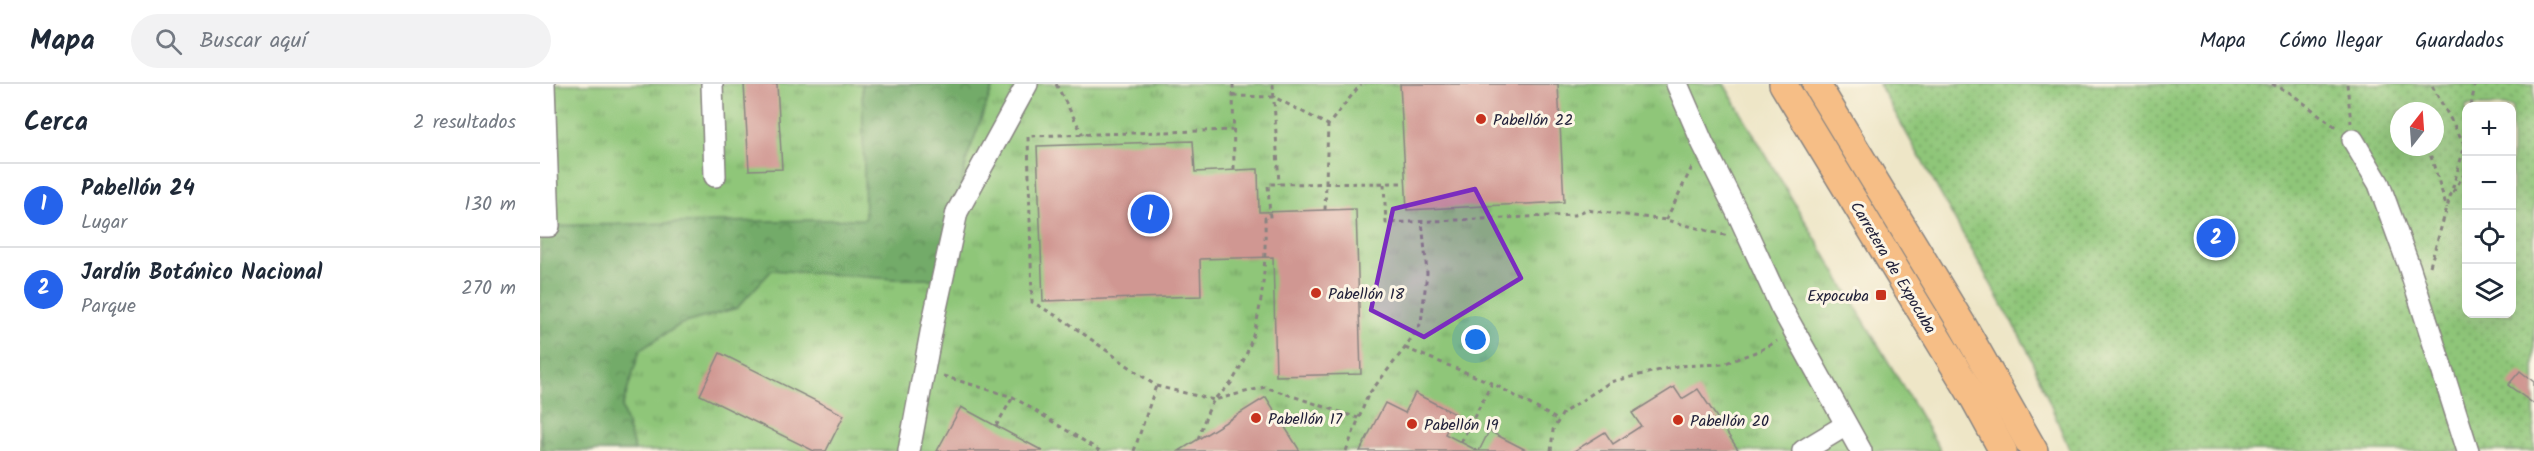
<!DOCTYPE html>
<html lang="es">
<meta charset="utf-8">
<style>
:root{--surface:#fff;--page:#f2f2f3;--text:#1f2937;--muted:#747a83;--line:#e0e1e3;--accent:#2563eb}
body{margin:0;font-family:Kalam,sans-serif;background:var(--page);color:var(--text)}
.controls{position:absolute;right:18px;top:18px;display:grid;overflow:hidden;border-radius:12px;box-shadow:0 6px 24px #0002}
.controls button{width:54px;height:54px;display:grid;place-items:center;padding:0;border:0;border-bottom:2px solid var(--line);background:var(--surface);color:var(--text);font:30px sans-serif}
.compass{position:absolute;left:1850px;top:18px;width:54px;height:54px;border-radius:50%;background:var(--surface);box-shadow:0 6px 24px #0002;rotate:17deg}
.you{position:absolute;left:936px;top:256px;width:21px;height:21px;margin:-15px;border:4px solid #fff;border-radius:50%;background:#1a73e8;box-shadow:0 0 0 9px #1a73e833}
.badge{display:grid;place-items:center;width:39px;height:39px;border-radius:50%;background:var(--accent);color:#fff;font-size:20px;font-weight:700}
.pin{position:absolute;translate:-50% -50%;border:3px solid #fff;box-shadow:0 2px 6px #0006}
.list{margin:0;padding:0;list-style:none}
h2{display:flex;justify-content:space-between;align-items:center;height:78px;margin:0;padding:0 24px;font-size:26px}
h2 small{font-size:20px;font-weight:400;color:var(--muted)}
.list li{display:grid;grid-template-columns:39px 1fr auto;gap:18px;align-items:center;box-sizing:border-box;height:84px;padding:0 24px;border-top:2px solid var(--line)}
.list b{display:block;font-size:22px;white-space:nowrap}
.list p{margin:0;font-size:20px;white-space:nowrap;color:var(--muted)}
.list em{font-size:20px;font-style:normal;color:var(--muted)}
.icon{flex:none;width:33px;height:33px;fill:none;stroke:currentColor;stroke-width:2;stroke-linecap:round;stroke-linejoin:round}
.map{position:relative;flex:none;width:1994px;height:367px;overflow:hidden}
header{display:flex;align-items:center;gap:36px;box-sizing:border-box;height:84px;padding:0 30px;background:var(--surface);border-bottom:2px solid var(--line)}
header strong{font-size:28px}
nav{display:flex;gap:33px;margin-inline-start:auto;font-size:21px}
.search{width:420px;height:54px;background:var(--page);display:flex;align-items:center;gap:15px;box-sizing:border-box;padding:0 21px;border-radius:33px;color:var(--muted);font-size:22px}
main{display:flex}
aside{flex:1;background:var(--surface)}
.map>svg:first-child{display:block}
</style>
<header>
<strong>Mapa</strong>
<div class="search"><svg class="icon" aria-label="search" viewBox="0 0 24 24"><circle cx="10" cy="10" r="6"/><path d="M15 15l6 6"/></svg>Buscar aquí</div>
<nav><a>Mapa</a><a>Cómo llegar</a><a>Guardados</a></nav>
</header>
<main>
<aside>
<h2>Cerca<small>2 resultados</small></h2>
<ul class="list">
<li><span class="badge">1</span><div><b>Pabellón 24</b><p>Lugar</p></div><em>130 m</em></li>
<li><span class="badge">2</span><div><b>Jardín Botánico Nacional</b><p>Parque</p></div><em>270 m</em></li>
</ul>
</aside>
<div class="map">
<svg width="1994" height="367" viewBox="0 0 1994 367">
<defs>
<pattern id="grass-tufts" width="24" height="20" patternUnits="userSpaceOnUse" patternTransform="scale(1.5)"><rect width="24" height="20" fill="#8fc679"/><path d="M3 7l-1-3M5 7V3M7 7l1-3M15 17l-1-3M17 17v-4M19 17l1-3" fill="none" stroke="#74a064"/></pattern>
<pattern id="forest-crowns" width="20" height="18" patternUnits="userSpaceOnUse" patternTransform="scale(1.5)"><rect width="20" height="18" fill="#73ab69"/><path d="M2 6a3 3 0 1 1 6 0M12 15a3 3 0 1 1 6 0" fill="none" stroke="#5e8b58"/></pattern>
<pattern id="garden-dots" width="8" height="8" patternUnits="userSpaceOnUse" patternTransform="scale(1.5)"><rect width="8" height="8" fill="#8fc679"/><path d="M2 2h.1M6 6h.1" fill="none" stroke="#74a064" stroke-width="1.8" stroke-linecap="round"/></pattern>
</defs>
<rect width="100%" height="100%" fill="#fcf5e5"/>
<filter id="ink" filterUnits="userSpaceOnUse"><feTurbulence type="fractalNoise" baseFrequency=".0167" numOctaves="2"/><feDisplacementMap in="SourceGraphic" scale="12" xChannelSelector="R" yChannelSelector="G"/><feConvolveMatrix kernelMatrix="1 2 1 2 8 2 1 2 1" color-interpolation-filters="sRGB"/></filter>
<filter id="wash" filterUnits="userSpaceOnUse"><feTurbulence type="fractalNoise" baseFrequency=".008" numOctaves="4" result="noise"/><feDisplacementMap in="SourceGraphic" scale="24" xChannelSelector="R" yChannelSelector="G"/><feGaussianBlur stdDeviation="1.35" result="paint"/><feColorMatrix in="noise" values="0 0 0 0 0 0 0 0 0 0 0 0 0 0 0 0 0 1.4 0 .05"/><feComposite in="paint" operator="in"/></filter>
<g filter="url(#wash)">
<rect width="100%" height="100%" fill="#eee6c7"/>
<path fill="url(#grass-tufts)" stroke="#58745a" stroke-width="1.5" d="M 0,0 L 1184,0 L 1401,367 L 0,367 Z"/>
<path fill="url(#forest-crowns)" stroke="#4a6652" stroke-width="1.5" d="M 322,0 L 454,0 L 427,74 L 402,195 L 354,195 L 232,186 L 197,224 L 141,240 L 100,266 L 82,324 L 95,367 L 3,367 L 0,342 L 0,142 L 325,135 Z"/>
<path fill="url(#garden-dots)" stroke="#58745a" stroke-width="1.5" fill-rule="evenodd" d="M 1339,0 L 1994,0 L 1994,367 L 1530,367 L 1487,265 ZM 1926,22 L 1972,22 L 1972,230 L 1926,230 ZM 1859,27 L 1895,27 L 1895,63 L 1859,63 Z"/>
<g id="blocks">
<g fill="#d09792">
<path d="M 204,0 L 237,0 L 242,85 L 209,86 Z"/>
<path d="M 860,0 L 1018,0 L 1024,118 L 867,126 Z"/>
<path d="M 653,57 L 655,88 L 718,85 L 719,128 L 816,125 L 821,290 L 736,292 L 733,173 L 660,175 L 661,212 L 503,217 L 497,62 Z"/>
<path d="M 180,269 L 304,331 L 286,367 L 274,367 L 160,311 Z"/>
<path d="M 1980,287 L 1994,298 L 1994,320 L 1968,301 Z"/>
<path d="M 1134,303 L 1142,315 L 1158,305 L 1199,367 L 1034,367 L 1065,348 L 1073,360 L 1101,342 L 1092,329 Z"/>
<path d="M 875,309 L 915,330 L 905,350 L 938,367 L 820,367 L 845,319 L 865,329 Z"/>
<path d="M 726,313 L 760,367 L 639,367 Z"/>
<path d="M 421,323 L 456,342 L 503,367 L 397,367 Z"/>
<path d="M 949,347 L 988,367 L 939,367 Z"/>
</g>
</g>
</g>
<g filter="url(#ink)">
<use href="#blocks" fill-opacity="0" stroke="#888481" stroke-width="1.5"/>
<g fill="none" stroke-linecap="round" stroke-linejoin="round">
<g stroke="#888481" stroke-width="24">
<g id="minor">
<path d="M 172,0 L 175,92"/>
<path d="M 1137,0 L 1163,60 L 1201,136 L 1241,223 L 1321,367"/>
<path d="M 1813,56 L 1839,100 L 1869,182 L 1928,367"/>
<path d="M 0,142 L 9,142 L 4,0"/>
<path d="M 369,367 L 393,238 L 417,128 L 487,0"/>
<path d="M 1263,367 L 1306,341"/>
</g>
</g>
<g stroke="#888481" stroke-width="30">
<g id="major">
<path d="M 1243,0 L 1435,316 L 1463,367"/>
<path d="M 1276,0 L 1423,242 L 1494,367"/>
</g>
</g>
<g stroke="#888481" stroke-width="3" stroke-dasharray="4.5 4.5" stroke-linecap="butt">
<path d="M 516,0 L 543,51"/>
<path d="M 693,0 L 694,86"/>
<path d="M 733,0 L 739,100"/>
<path d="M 1732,0 L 1749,8 L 1797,44"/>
<path d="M 1807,0 L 1811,39"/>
<path d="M 693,12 L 734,13 L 788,41 L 821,0"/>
<path d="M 1931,22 L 1935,0"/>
<path d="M 1966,22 L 1968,19"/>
<path d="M 694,46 L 488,52 L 492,218 L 527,238 L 616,302 L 674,316 L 725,303 L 818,334"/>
<path d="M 1888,63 L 1907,124"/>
<path d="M 844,100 L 846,139 L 1034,131 L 1046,126 L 1126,136 L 1188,152"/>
<path d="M 1913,108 L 1926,87"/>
<path d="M 785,126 L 788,41"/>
<path d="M 1126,136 L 1153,81"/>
<path d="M 1890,182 L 1925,61 L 1891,0"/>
<path d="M 865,264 L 952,299 L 1018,336"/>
<path d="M 403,292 L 473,313 L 560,367"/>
<path d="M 456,342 L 473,313"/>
<path d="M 658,355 C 662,343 667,327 674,316 C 679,309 689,304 693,296 C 723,248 726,189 725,134 L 730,134 L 728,100 L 865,99"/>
<path d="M 921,358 L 952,299"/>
<path d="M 594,367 L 616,302"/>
<path d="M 806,367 L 828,311 L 865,264 L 881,239 L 887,189 L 882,137"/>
<path d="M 1011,367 L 1013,346 L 1023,329 L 1070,298 L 1137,282 L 1183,280 L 1221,266 L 1237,257"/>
</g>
<use href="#minor" stroke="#fff" stroke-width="21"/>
<use href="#major" stroke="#f6be86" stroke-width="27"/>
</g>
</g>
<path fill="#7b2cbf" fill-opacity="0.2" stroke="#7b2cbf" stroke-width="4.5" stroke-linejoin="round" d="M 935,105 L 981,194 L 884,253 L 831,226 L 853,125 Z"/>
<g fill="#c8321e" stroke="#fcf5e5" stroke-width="2">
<circle cx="941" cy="35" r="6"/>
<circle cx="776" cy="209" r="6"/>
<rect x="1335" y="205" width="12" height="12" rx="3"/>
<circle cx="716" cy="334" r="6"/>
<circle cx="1138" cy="336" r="6"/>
<circle cx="872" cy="340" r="6"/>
</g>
<g text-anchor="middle" stroke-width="6" stroke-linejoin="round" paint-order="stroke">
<g font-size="16" fill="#22223b" stroke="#fcf5e5" text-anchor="start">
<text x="953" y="41">Pabellón 22</text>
<text x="788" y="215">Pabellón 18</text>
<text x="1329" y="217" text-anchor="end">Expocuba</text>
<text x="728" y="340">Pabellón 17</text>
<text x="1150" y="342">Pabellón 20</text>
<text x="884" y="346">Pabellón 19</text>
</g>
<g font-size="16" fill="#22223b" stroke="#fcf5e5">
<text transform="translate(1354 183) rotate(59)" y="6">Carretera de Expocuba</text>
</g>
</g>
</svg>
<div class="controls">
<button>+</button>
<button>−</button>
<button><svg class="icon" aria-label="locate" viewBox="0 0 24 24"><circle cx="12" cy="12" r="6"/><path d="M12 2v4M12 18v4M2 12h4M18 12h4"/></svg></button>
<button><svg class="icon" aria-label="layers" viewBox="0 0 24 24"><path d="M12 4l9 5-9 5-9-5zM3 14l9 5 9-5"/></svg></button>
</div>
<svg class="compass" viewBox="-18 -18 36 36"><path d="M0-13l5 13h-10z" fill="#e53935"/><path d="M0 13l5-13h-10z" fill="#747a83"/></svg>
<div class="you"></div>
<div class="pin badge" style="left:610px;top:130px">1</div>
<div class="pin badge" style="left:1676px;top:154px">2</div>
</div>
</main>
